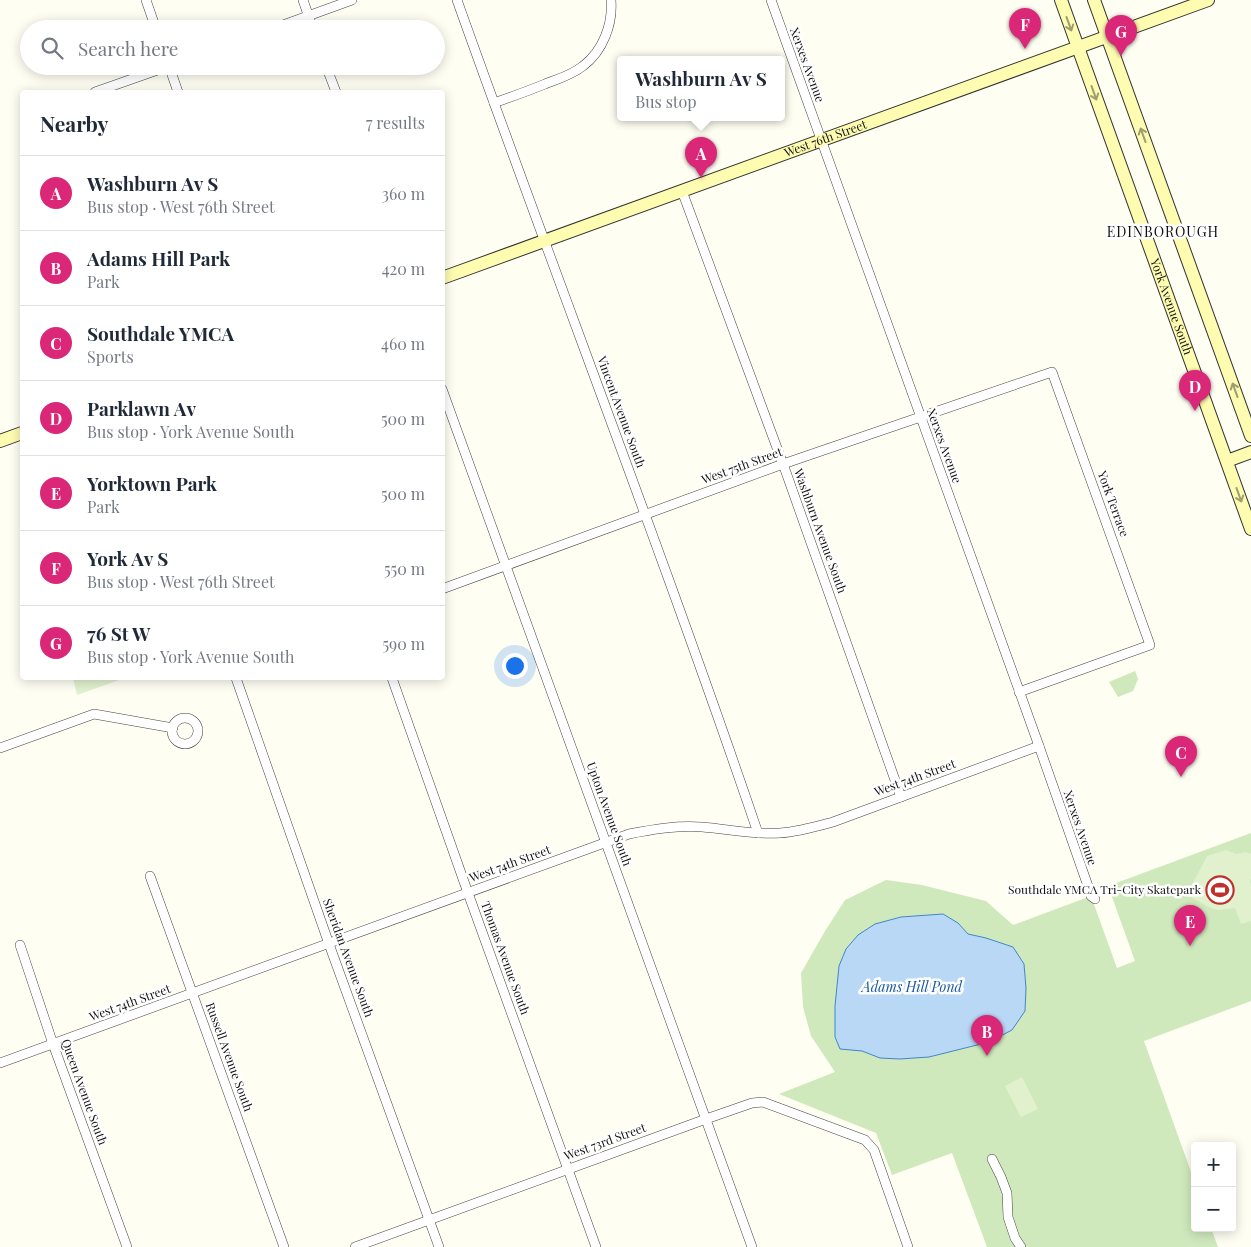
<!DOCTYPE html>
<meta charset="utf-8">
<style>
:root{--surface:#fff;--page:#f6f6f7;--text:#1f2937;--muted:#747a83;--line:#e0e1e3;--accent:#db2777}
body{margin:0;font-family:"Playfair Display",serif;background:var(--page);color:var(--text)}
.controls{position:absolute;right:15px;bottom:15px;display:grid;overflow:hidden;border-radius:5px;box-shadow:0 2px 12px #0003}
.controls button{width:45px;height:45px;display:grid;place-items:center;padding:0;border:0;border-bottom:1px solid var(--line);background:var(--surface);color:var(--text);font:25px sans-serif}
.you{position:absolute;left:514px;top:665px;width:18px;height:18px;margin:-12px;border:4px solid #fff;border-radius:50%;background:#1a73e8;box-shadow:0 0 0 8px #1a73e833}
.badge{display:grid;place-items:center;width:32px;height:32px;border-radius:50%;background:var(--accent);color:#fff;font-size:16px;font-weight:700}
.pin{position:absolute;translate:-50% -41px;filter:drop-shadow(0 1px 2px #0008)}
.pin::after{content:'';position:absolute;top:26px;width:18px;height:15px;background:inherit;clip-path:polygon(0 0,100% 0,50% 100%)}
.popup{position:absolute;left:617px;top:56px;width:168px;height:65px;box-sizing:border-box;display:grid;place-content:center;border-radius:5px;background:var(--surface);filter:drop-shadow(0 1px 4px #0005);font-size:16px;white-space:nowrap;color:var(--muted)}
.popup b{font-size:19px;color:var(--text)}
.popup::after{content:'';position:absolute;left:50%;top:100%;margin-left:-10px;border:10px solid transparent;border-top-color:var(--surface)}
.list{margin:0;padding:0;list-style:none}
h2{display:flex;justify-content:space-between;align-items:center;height:65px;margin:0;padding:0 20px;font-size:21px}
h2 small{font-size:16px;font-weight:400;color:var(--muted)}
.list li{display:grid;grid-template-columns:32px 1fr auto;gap:15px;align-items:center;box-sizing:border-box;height:75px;padding:0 20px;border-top:1px solid var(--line)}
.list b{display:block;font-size:19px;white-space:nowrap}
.list p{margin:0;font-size:16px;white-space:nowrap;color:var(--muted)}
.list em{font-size:16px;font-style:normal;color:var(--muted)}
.icon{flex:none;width:28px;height:28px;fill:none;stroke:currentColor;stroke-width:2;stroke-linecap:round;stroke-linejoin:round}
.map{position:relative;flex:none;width:1251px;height:1247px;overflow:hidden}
.search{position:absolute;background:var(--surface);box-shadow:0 2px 12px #0003;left:20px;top:20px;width:425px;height:55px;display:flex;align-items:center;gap:12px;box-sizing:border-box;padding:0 18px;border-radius:28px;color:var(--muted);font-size:19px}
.panel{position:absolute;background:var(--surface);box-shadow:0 2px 12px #0003;left:20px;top:90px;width:425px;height:590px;border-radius:5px}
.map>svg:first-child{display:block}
</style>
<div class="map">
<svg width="1251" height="1247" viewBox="0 0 1251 1247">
<rect width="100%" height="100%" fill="#fffef3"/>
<g fill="#cfe9bc">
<path d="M 1135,671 L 1138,679 L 1133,691 L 1118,697 L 1109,682 Z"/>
<path d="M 1251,833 L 1251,1001 L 1144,1041 L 1195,1183 L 1195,1228 L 1211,1228 L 1218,1247 L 987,1247 L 952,1153 L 892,1175 L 876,1133 L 779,1094 L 835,1072 L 811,1036 L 803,1007 L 801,973 L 825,931 L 845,900 L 886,880 L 922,885 L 986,901 L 1013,925 L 1091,896 L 1117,968 L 1135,961 L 1108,886 Z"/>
</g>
<g fill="#e1f1ce">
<path d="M 73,678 L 125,678 L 77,695 Z"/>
<path d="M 1226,850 L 1236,854 L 1246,852 L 1251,854 L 1251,878 L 1250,881 L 1251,884 L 1251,921 L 1241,924 L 1235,908 L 1218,910 L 1211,908 L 1187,895 L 1207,856 Z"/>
<path d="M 1022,1077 L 1038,1109 L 1021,1117 L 1005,1086 Z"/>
</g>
<path fill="#b9d8f5" stroke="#4186cb" d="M 943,914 L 958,923 L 968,934 L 986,938 L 1013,947 L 1024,964 L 1026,988 L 1025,1011 L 1012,1030 L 989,1042 L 929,1057 L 900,1059 L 880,1058 L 862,1051 L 840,1049 L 835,1037 L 835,1006 L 839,966 L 846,949 L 858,935 L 875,924 L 901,917 Z"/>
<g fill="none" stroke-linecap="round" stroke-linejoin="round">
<g stroke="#434343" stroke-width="10">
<g id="street">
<path d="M 146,0 L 156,29"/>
<path d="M 303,0 L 313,29"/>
<path d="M 457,0 C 556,278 663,554 758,833"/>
<path d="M 771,0 L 1039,746 L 1089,889 L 1091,896 L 1095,899"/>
<path d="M 272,29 L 352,0"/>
<path d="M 169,66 L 178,92"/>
<path d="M 326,66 L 336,92"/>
<path d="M 95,92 L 169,66"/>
<path d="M 494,103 C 511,97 528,91 545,84 C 558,79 572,75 583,66 C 603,51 613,24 611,0"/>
<path d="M 682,191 L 787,475 L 901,797"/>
<path d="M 442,389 L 752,1247"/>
<path d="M 442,589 L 783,464 L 1052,372 L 1150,645 L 1019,692"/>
<path d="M 236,678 L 329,944 L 439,1247"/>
<path d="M 392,678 L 468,893 L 596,1247"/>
<circle cx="185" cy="731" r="13"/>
<path d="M 0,748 L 94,714 L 173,728"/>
<path d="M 150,876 L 284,1247"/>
<path d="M 20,945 L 53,1044 L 127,1247"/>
<path d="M 0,1063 L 629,834 C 654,829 678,825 702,827 C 728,829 753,835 780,833 C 798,832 815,827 833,822 L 1039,746"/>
<path d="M 992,1159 L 1001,1177 L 1007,1193 L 1008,1217 L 1015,1238 L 1021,1247"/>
<path d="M 355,1247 L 706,1119 L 752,1103 L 763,1102 L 865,1140 L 874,1150 L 908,1247"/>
</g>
</g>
<g stroke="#323232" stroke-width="14">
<g id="secondary">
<path id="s1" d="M 1061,0 L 1251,529"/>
<path d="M 1094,0 L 1251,436"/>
<path id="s2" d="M 442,278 L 1208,0"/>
<path d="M 0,441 L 22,433"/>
<path d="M 1227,461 L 1251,452"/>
</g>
</g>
<use href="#street" stroke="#fff" stroke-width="9"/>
<use href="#secondary" stroke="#fdfcb0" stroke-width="12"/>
</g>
<defs><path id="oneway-shaft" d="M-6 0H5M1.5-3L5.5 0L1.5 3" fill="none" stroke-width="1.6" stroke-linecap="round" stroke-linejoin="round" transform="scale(1.25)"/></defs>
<g stroke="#9e9e70">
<use href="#oneway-shaft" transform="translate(1069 24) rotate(70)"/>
<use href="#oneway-shaft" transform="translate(1094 93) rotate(70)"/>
<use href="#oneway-shaft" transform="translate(1143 135) rotate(-110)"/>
<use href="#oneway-shaft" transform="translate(1235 390) rotate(-110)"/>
<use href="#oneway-shaft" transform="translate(1239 495) rotate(70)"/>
</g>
<defs>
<g id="stadium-ring" transform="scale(1.4375)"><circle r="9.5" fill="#fff" stroke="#be312a" stroke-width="1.5"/><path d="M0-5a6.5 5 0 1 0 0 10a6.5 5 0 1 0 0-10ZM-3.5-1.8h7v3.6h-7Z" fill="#be312a"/></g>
</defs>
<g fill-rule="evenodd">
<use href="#stadium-ring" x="1220" y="890"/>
</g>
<g text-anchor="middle" stroke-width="5" stroke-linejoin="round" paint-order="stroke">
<g font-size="12" fill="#101010" stroke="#fff">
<text transform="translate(807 65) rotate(70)" y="4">Xerxes Avenue</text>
<text dy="4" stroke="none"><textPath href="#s2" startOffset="408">West 76th Street</textPath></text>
<text dy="4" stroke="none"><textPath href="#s1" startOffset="326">York Avenue South</textPath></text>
<text transform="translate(621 412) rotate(70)" y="4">Vincent Avenue South</text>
<text transform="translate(944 446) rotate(70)" y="4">Xerxes Avenue</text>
<text transform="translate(742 466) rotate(-20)" y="4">West 75th Street</text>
<text transform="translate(1113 504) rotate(70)" y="4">York Terrace</text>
<text transform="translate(820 531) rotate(70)" y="4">Washburn Avenue South</text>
<text transform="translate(915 778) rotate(-20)" y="4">West 74th Street</text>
<text transform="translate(609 814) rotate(70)" y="4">Upton Avenue South</text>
<text transform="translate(1080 828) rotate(71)" y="4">Xerxes Avenue</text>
<text transform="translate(510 864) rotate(-20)" y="4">West 74th Street</text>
<text transform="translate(348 958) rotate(70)" y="4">Sheridan Avenue South</text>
<text transform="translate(505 958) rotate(70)" y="4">Thomas Avenue South</text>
<text transform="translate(130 1003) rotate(-20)" y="4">West 74th Street</text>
<text transform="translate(229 1057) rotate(70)" y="4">Russell Avenue South</text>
<text transform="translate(84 1092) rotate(70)" y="4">Queen Avenue South</text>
<text transform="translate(605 1142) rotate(-20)" y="4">West 73rd Street</text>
</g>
<g font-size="12" fill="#101010" stroke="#fff" text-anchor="end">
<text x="1201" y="894">Southdale YMCA Tri-City Skatepark</text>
</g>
<g font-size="14" letter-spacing="1" fill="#101010" stroke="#fff">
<text x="1163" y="237">EDINBOROUGH</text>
</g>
<g font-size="14" font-style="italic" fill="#1a59a0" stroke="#fff">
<text x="912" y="992">Adams Hill Pond</text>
</g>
</g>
</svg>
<div class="controls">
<button>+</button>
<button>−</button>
</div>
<div class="you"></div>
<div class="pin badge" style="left:701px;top:178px">A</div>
<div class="popup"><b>Washburn Av S</b>Bus stop</div>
<div class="pin badge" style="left:987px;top:1056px">B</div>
<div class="pin badge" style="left:1181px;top:777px">C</div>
<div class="pin badge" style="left:1195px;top:411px">D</div>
<div class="pin badge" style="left:1190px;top:946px">E</div>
<div class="pin badge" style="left:1025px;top:49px">F</div>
<div class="pin badge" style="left:1121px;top:56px">G</div>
<div class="search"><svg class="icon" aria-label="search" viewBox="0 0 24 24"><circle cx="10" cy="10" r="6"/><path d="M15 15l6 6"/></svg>Search here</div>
<section class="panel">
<h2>Nearby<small>7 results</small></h2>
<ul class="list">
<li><span class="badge">A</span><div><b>Washburn Av S</b><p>Bus stop · West 76th Street</p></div><em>360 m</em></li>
<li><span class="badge">B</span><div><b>Adams Hill Park</b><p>Park</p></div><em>420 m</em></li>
<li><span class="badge">C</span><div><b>Southdale YMCA</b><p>Sports</p></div><em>460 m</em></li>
<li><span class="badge">D</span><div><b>Parklawn Av</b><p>Bus stop · York Avenue South</p></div><em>500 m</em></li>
<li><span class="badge">E</span><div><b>Yorktown Park</b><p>Park</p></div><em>500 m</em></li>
<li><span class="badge">F</span><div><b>York Av S</b><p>Bus stop · West 76th Street</p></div><em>550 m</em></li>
<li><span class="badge">G</span><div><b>76 St W</b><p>Bus stop · York Avenue South</p></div><em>590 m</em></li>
</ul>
</section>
</div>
